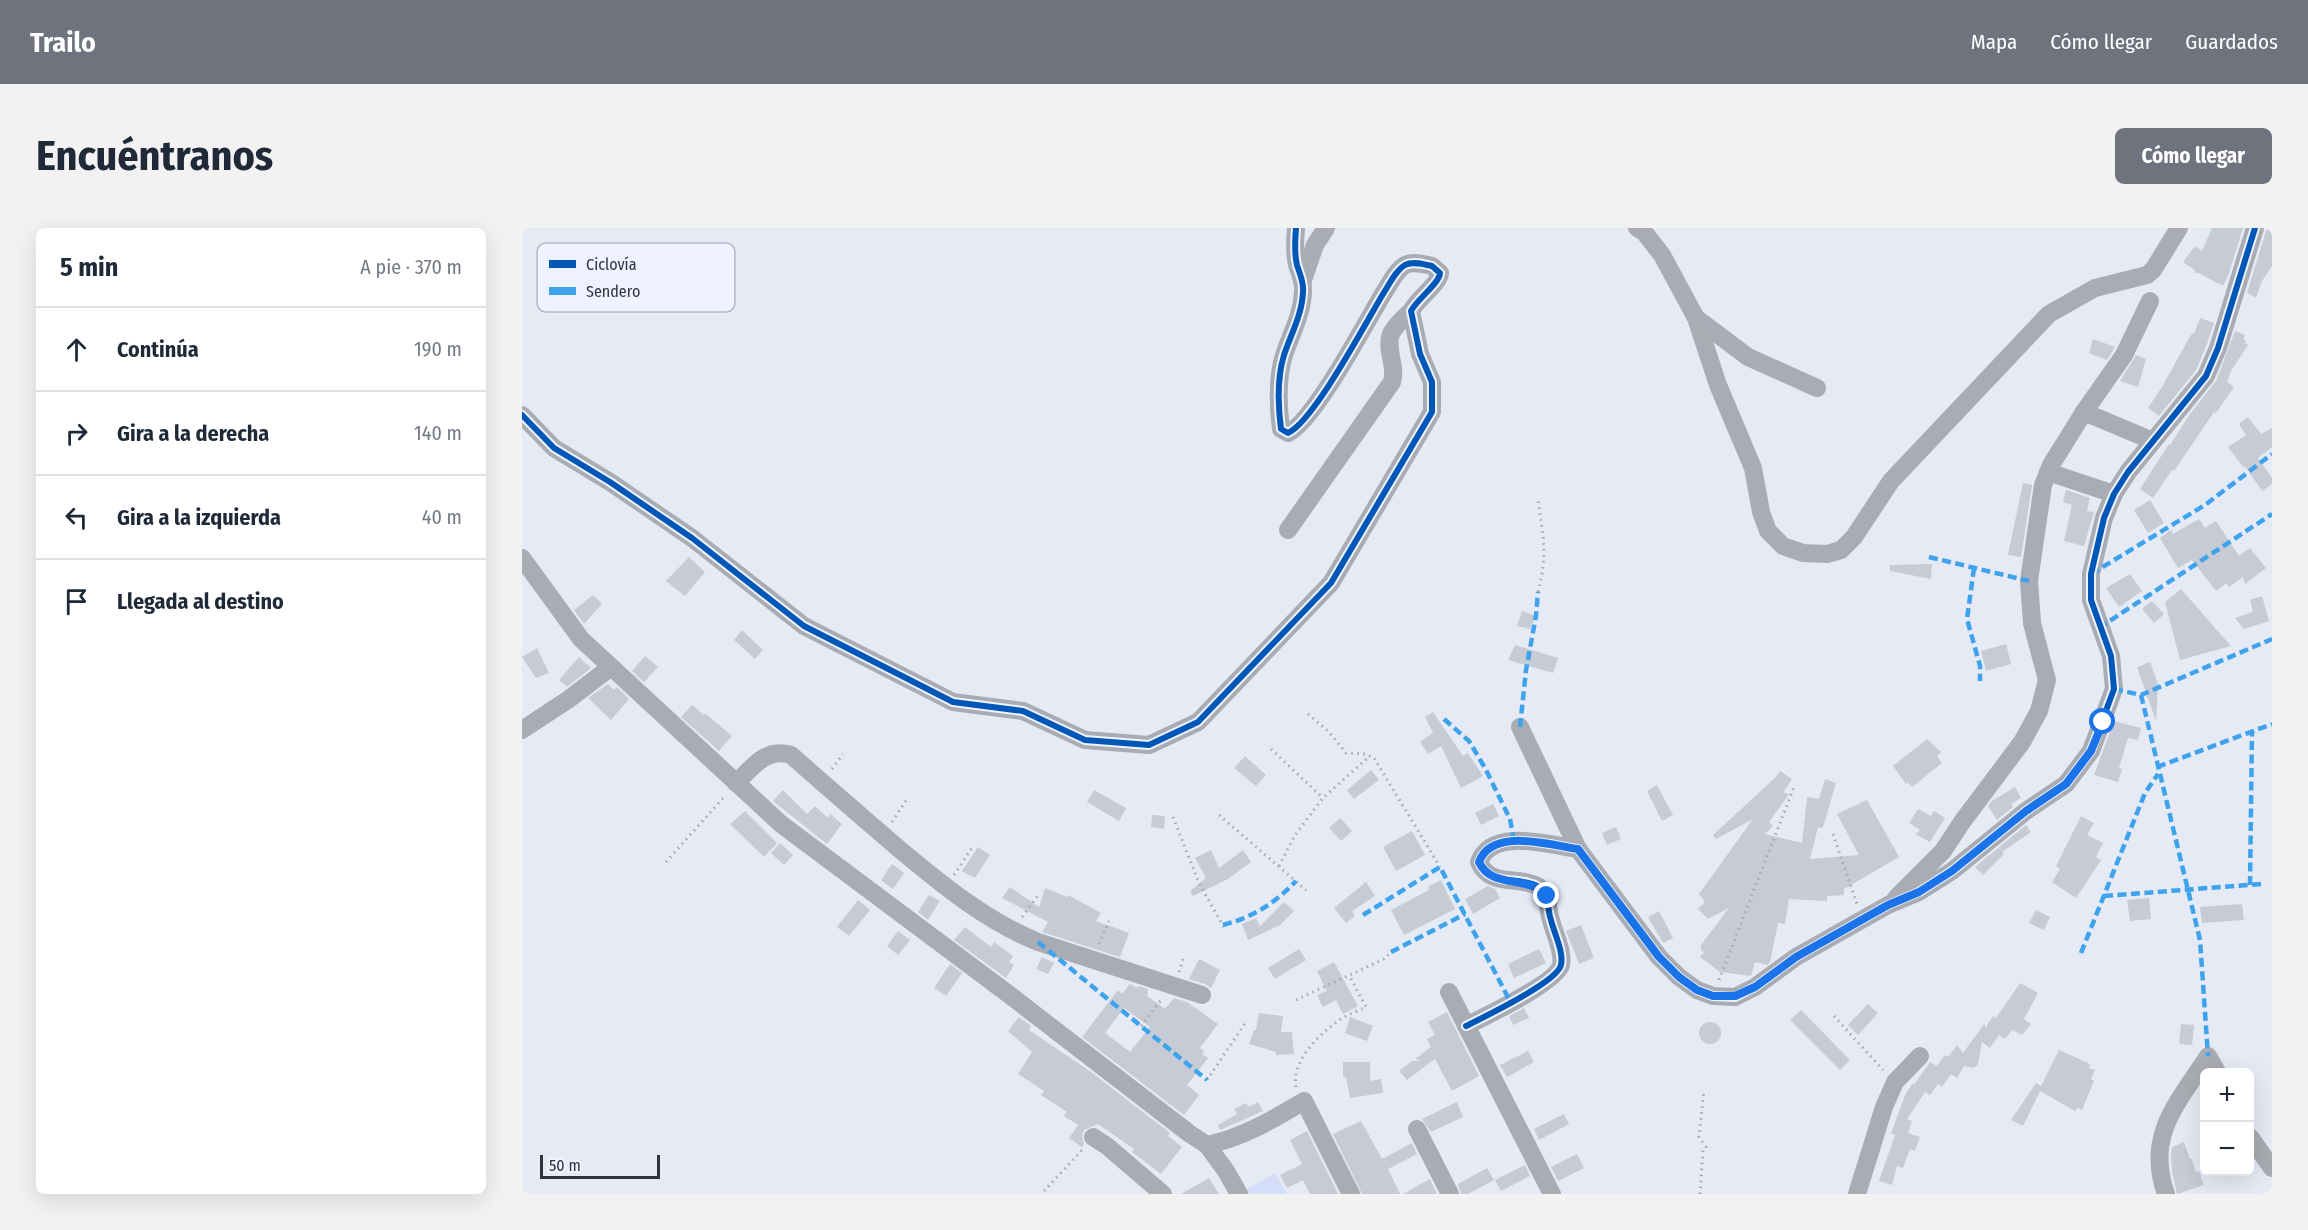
<!DOCTYPE html>
<html lang="es">
<meta charset="utf-8">
<style>
:root{--surface:#fff;--page:#f2f2f3;--text:#1f2937;--muted:#747a83;--line:#e0e1e3;--accent:#6f737e}
body{margin:0;font-family:"Fira Sans Condensed",sans-serif;background:var(--page);color:var(--text)}
.controls{position:absolute;right:18px;bottom:18px;display:grid;overflow:hidden;border-radius:9px;box-shadow:0 6px 24px #0002}
.controls button{width:54px;height:54px;display:grid;place-items:center;padding:0;border:0;border-bottom:2px solid var(--line);background:var(--surface);color:var(--text);font:30px sans-serif}
.scale{position:absolute;left:18px;bottom:15px;width:120px;box-sizing:border-box;padding-left:6px;border:3px solid #2f333e;border-top:0;font-size:16px;line-height:21px;white-space:nowrap;color:#2f333e;-webkit-text-stroke:4px #eff3ff;paint-order:stroke}
.stop{position:absolute;width:18px;height:18px;margin:-14px;border:4px solid #1a73e8;border-radius:50%;background:#fff}
.stop.end{background:#1a73e8;border-color:#fff;box-shadow:0 2px 6px #0008}
.list{margin:0;padding:0;list-style:none}
h2{display:flex;justify-content:space-between;align-items:center;height:78px;margin:0;padding:0 24px;font-size:26px}
h2 small{font-size:20px;font-weight:400;color:var(--muted)}
.list li{display:grid;grid-template-columns:39px 1fr auto;gap:18px;align-items:center;box-sizing:border-box;height:84px;padding:0 24px;border-top:2px solid var(--line)}
.list b{display:block;font-size:22px;white-space:nowrap}
.list em{font-size:20px;font-style:normal;color:var(--muted)}
.icon{flex:none;width:33px;height:33px;fill:none;stroke:currentColor;stroke-width:2;stroke-linecap:round;stroke-linejoin:round}
.map{position:relative;flex:none;width:1750px;height:966px;overflow:hidden;border-radius:9px}
header{display:flex;align-items:center;gap:36px;box-sizing:border-box;height:84px;padding:0 30px;background:var(--accent);color:#fff}
header strong{font-size:28px}
nav{display:flex;gap:33px;margin-inline-start:auto;font-size:21px}
.intro{display:flex;align-items:center;justify-content:space-between;box-sizing:border-box;height:144px;padding:0 36px}
h1{margin:0;font-size:42px}
.button{padding:15px 27px;border-radius:9px;background:var(--accent);color:#fff;font-size:21px;font-weight:700}
main{display:flex;gap:36px;padding:0 36px}
aside{flex:1;background:var(--surface);border-radius:9px;box-shadow:0 6px 24px #0002}
.map>svg:first-child{display:block}
</style>
<header>
<strong>Trailo</strong>
<nav><a>Mapa</a><a>Cómo llegar</a><a>Guardados</a></nav>
</header>
<div class="intro"><h1>Encuéntranos</h1><a class="button">Cómo llegar</a></div>
<main>
<aside>
<h2>5 min<small>A pie · 370 m</small></h2>
<ul class="list">
<li><svg class="icon" aria-label="ahead" viewBox="0 0 24 24"><path d="M12 20V5M6 11l6-6 6 6"/></svg><div><b>Continúa</b></div><em>190 m</em></li>
<li><svg class="icon" aria-label="right" viewBox="0 0 24 24"><path d="M7 20v-9h11M14 6l5 5-5 5"/></svg><div><b>Gira a la derecha</b></div><em>140 m</em></li>
<li><svg class="icon" aria-label="left" viewBox="0 0 24 24"><path d="M17 20v-9H6M10 6l-5 5 5 5"/></svg><div><b>Gira a la izquierda</b></div><em>40 m</em></li>
<li><svg class="icon" aria-label="arrive" viewBox="0 0 24 24"><path d="M6 21V4h12l-3 4 3 4H6"/></svg><div><b>Llegada al destino</b></div></li>
</ul>
</aside>
<div class="map">
<svg width="1750" height="966" viewBox="0 0 1750 966">
<rect width="100%" height="100%" fill="#e5eaf5"/>
<path fill="#d4def8" d="M 753,945 L 765,966 L 721,966 L 720,964 Z"/>
<g fill="#c6cbd5" fill-rule="evenodd">
<path d="M 1690,0 L 1721,0 L 1706,48 L 1701,58 L 1677,45 L 1673,45 L 1673,42 L 1661,34 L 1673,18 L 1680,23 Z"/>
<path d="M 1745,0 L 1750,0 L 1750,38 L 1740,53 L 1734,70 L 1725,65 Z"/>
<path d="M 1678,90 L 1692,95 L 1685,116 L 1674,142 L 1637,188 L 1626,180 L 1640,159 L 1670,105 L 1672,106 Z"/>
<path d="M 1713,103 L 1723,107 L 1721,112 L 1724,112 L 1723,115 L 1726,117 L 1709,143 L 1705,154 L 1712,159 L 1694,185 L 1692,184 L 1652,243 L 1650,242 L 1631,270 L 1618,261 L 1647,216 L 1648,217 L 1668,186 L 1694,153 Z"/>
<path d="M 1571,111 L 1593,119 L 1585,132 L 1567,125 Z"/>
<path d="M 1614,127 L 1624,131 L 1616,159 L 1598,153 Z"/>
<path d="M 1726,189 L 1739,206 L 1750,200 L 1750,219 L 1736,230 L 1750,250 L 1750,256 L 1740,263 L 1723,238 L 1721,239 L 1706,219 L 1724,207 L 1717,196 Z"/>
<path d="M 1501,255 L 1510,257 L 1499,329 L 1486,327 Z"/>
<path d="M 1544,262 L 1568,270 L 1565,283 L 1572,284 L 1562,318 L 1542,313 L 1550,277 L 1541,274 Z"/>
<path d="M 1628,272 L 1642,295 L 1626,305 L 1612,282 Z"/>
<path d="M 1677,291 L 1683,300 L 1694,293 L 1717,328 L 1728,320 L 1744,340 L 1723,356 L 1721,349 L 1707,359 L 1704,355 L 1694,363 L 1670,332 L 1656,340 L 1638,310 L 1649,302 L 1651,306 Z"/>
<path d="M 167,329 L 183,344 L 163,368 L 144,353 Z"/>
<path d="M 1410,336 L 1409,351 L 1368,343 L 1368,337 Z"/>
<path d="M 1608,346 L 1620,363 L 1597,379 L 1584,360 Z"/>
<path d="M 1659,361 L 1693,400 L 1709,418 L 1658,432 L 1643,374 Z"/>
<path d="M 71,367 L 80,376 L 62,396 L 52,382 Z"/>
<path d="M 1740,368 L 1747,393 L 1722,401 L 1713,390 L 1731,384 L 1728,372 Z"/>
<path d="M 1630,373 L 1642,386 L 1632,395 L 1620,381 Z"/>
<path d="M 1000,383 L 1014,388 L 1008,401 L 995,398 Z"/>
<path d="M 220,402 L 241,422 L 233,431 L 212,412 Z"/>
<path d="M 1484,416 L 1489,436 L 1464,443 L 1459,423 Z"/>
<path d="M 993,417 L 1036,430 L 1031,445 L 986,432 Z"/>
<path d="M 15,420 L 27,445 L 14,450 L 0,429 Z"/>
<path d="M 123,428 L 136,439 L 122,454 L 110,443 Z"/>
<path d="M 57,429 L 69,440 L 45,459 L 37,452 Z"/>
<path d="M 1628,434 L 1636,456 L 1634,493 L 1615,439 Z"/>
<path d="M 86,456 L 92,462 L 95,459 L 107,471 L 89,492 L 66,470 Z"/>
<path d="M 170,477 L 182,487 L 183,485 L 210,508 L 197,523 L 159,489 Z"/>
<path d="M 911,484 L 941,528 L 946,525 L 961,548 L 939,560 L 919,518 L 906,526 L 898,514 L 911,505 L 903,489 Z"/>
<path d="M 1592,493 L 1619,500 L 1616,512 L 1606,510 L 1597,540 L 1600,541 L 1596,554 L 1572,547 Z"/>
<path d="M 1405,511 L 1419,524 L 1415,528 L 1420,535 L 1390,559 L 1386,554 L 1384,556 L 1371,538 Z"/>
<path d="M 723,528 L 744,547 L 734,558 L 712,540 Z"/>
<path d="M 849,542 L 857,552 L 832,571 L 825,562 Z"/>
<path d="M 1258,543 L 1270,551 L 1261,565 L 1267,566 L 1247,594 L 1251,598 L 1243,606 L 1280,615 L 1285,569 L 1297,571 L 1303,551 L 1314,555 L 1302,596 L 1300,600 L 1296,599 L 1288,631 L 1337,627 L 1315,586 L 1345,572 L 1377,629 L 1322,661 L 1322,667 L 1305,668 L 1305,673 L 1267,671 L 1263,696 L 1256,695 L 1248,734 L 1245,737 L 1233,734 L 1229,748 L 1198,744 L 1178,729 L 1182,724 L 1179,722 L 1179,717 L 1207,680 L 1186,691 L 1176,681 L 1183,674 L 1177,666 L 1231,591 L 1194,611 L 1191,607 L 1254,549 Z"/>
<path d="M 1135,557 L 1151,587 L 1140,593 L 1125,563 Z"/>
<path d="M 1493,559 L 1499,570 L 1489,576 L 1491,579 L 1475,592 L 1466,578 L 1470,573 Z"/>
<path d="M 261,562 L 285,586 L 293,578 L 306,590 L 308,586 L 320,596 L 305,616 L 251,573 Z"/>
<path d="M 572,562 L 604,580 L 597,593 L 565,574 Z"/>
<path d="M 971,576 L 977,588 L 959,597 L 953,585 Z"/>
<path d="M 1396,581 L 1409,588 L 1412,583 L 1423,590 L 1408,614 L 1393,606 L 1398,602 L 1387,595 Z"/>
<path d="M 223,583 L 255,615 L 242,629 L 208,596 Z"/>
<path d="M 630,587 L 643,588 L 642,601 L 629,599 Z"/>
<path d="M 1559,588 L 1572,595 L 1565,607 L 1581,615 L 1574,629 L 1579,632 L 1554,670 L 1530,654 L 1538,641 L 1534,638 Z"/>
<path d="M 818,590 L 830,603 L 819,613 L 807,600 Z"/>
<path d="M 1504,597 L 1509,604 L 1480,624 L 1482,626 L 1461,647 L 1453,639 Z"/>
<path d="M 1094,599 L 1099,611 L 1085,617 L 1080,605 Z"/>
<path d="M 890,603 L 903,627 L 874,643 L 861,619 Z"/>
<path d="M 258,615 L 271,627 L 262,637 L 249,625 Z"/>
<path d="M 456,619 L 468,627 L 453,650 L 440,643 Z"/>
<path d="M 689,622 L 697,640 L 721,622 L 729,634 L 706,651 L 671,668 L 668,663 L 684,650 L 673,630 Z"/>
<path d="M 370,636 L 382,645 L 371,661 L 359,652 Z"/>
<path d="M 919,652 L 933,681 L 882,707 L 869,682 L 907,662 L 906,659 Z"/>
<path d="M 844,654 L 853,668 L 830,683 L 833,688 L 824,695 L 812,680 Z"/>
<path d="M 966,658 L 973,661 L 978,670 L 951,686 L 943,671 Z"/>
<path d="M 488,659 L 517,679 L 523,660 L 545,669 L 546,667 L 579,685 L 574,693 L 607,705 L 598,729 L 520,704 L 526,694 L 480,670 Z"/>
<path d="M 407,667 L 418,673 L 406,692 L 396,684 Z"/>
<path d="M 1627,670 L 1629,691 L 1608,693 L 1605,672 Z"/>
<path d="M 336,672 L 348,682 L 327,708 L 315,699 Z"/>
<path d="M 762,674 L 772,683 L 758,697 L 726,712 L 720,696 L 734,690 L 738,698 Z"/>
<path d="M 1720,676 L 1722,692 L 1680,695 L 1678,679 Z"/>
<path d="M 1514,682 L 1528,689 L 1522,702 L 1507,695 Z"/>
<path d="M 1137,683 L 1151,710 L 1141,715 L 1126,689 Z"/>
<path d="M 1059,697 L 1072,730 L 1057,736 L 1044,703 Z"/>
<path d="M 443,699 L 469,719 L 472,714 L 491,728 L 487,734 L 492,737 L 484,750 L 432,712 Z"/>
<path d="M 376,703 L 388,712 L 376,727 L 365,718 Z"/>
<path d="M 777,721 L 784,732 L 753,751 L 746,740 Z"/>
<path d="M 1017,721 L 1024,735 L 992,750 L 986,736 Z"/>
<path d="M 520,729 L 532,735 L 526,746 L 514,741 Z"/>
<path d="M 677,731 L 698,742 L 689,760 L 683,756 L 667,751 Z"/>
<path d="M 812,734 L 836,778 L 821,786 L 814,772 L 801,779 L 795,767 L 805,763 L 795,743 Z"/>
<path d="M 428,736 L 440,745 L 424,768 L 412,760 Z"/>
<path d="M 1498,755 L 1516,765 L 1502,791 L 1509,796 L 1500,807 L 1490,802 L 1483,811 L 1477,807 L 1468,820 L 1460,814 L 1456,836 L 1452,840 L 1442,838 L 1435,850 L 1429,846 L 1420,859 L 1416,856 L 1408,867 L 1403,864 L 1385,891 L 1390,893 L 1386,905 L 1377,902 L 1398,909 L 1393,923 L 1388,921 L 1381,940 L 1375,938 L 1370,957 L 1357,953 L 1373,907 L 1369,905 L 1384,865 L 1391,855 L 1392,857 L 1408,834 L 1415,838 L 1423,827 L 1426,829 L 1435,817 L 1441,825 L 1463,795 L 1463,800 L 1471,788 L 1474,790 Z"/>
<path d="M 608,756 L 615,760 L 616,758 L 626,761 L 625,768 L 643,781 L 652,770 L 665,774 L 696,796 L 678,820 L 682,823 L 680,826 L 686,830 L 665,857 L 677,867 L 662,887 L 560,809 L 596,762 L 600,766 ZM 602,780 L 628,799 L 608,824 L 583,805 Z"/>
<path d="M 1346,776 L 1356,785 L 1336,807 L 1326,797 Z"/>
<path d="M 1002,780 L 1007,790 L 991,797 L 987,788 Z"/>
<path d="M 1279,782 L 1328,832 L 1318,842 L 1268,792 Z"/>
<path d="M 925,784 L 957,848 L 930,863 L 913,831 L 885,852 L 877,843 L 890,833 L 900,833 L 893,831 L 909,819 L 905,811 L 913,807 L 906,794 Z"/>
<path d="M 737,785 L 761,788 L 759,804 L 770,804 L 772,826 L 754,827 L 754,824 L 727,816 L 732,802 L 734,802 Z"/>
<path d="M 497,789 L 509,798 L 507,802 L 569,844 L 648,905 L 646,908 L 660,919 L 639,946 L 610,924 L 612,921 L 576,896 L 562,902 L 560,909 L 562,916 L 560,919 L 547,910 L 556,897 L 542,888 L 545,884 L 519,867 L 522,863 L 496,846 L 510,824 L 486,803 Z"/>
<path d="M 828,789 L 851,798 L 845,813 L 823,805 Z"/>
<circle cx="1188" cy="805" r="11"/>
<path d="M 1659,796 L 1672,797 L 1670,817 L 1657,816 Z"/>
<path d="M 1537,822 L 1568,836 L 1567,840 L 1573,842 L 1569,851 L 1572,853 L 1560,882 L 1556,880 L 1553,883 L 1518,863 L 1501,898 L 1489,892 L 1514,855 L 1519,858 Z"/>
<path d="M 1006,823 L 1012,834 L 985,849 L 978,837 Z"/>
<path d="M 821,834 L 848,834 L 848,853 L 859,851 L 861,865 L 828,870 L 824,849 L 821,849 Z"/>
<path d="M 736,874 L 741,883 L 698,902 L 696,897 L 715,886 L 712,881 L 724,875 L 726,879 Z"/>
<path d="M 935,874 L 941,889 L 909,904 L 900,891 Z"/>
<path d="M 1042,886 L 1047,896 L 1017,912 L 1012,901 Z"/>
<path d="M 839,893 L 860,931 L 890,915 L 895,926 L 866,941 L 878,966 L 840,966 L 811,906 Z"/>
<path d="M 785,903 L 816,966 L 788,966 L 781,952 L 765,960 L 758,947 L 780,936 L 768,912 Z"/>
<path d="M 1662,914 L 1668,931 L 1670,931 L 1674,944 L 1677,943 L 1682,957 L 1655,966 L 1650,943 L 1649,927 L 1650,919 Z"/>
<path d="M 1055,926 L 1062,940 L 1036,953 L 1029,939 Z"/>
<path d="M 1003,937 L 1008,948 L 979,963 L 973,952 Z"/>
<path d="M 965,940 L 972,952 L 946,966 L 939,966 L 936,956 Z"/>
<path d="M 687,950 L 697,966 L 659,966 Z"/>
<path d="M 908,951 L 915,966 L 881,966 Z"/>
</g>
<g fill="none" stroke-linecap="round" stroke-linejoin="round">
<g stroke="#a5a9af" stroke-width="3" stroke-dasharray="1.5 4.5" stroke-linecap="butt">
<path d="M 1016,364 C 1026,328 1021,308 1016,272"/>
<path d="M 786,486 L 807,504 L 824,525 L 843,526 L 852,530 L 918,639"/>
<path d="M 749,521 L 801,570"/>
<path d="M 310,541 L 321,526"/>
<path d="M 697,587 L 784,662"/>
<path d="M 651,589 L 677,655 L 704,703"/>
<path d="M 370,594 L 385,571"/>
<path d="M 1311,606 L 1335,676"/>
<path d="M 144,634 L 203,568"/>
<path d="M 757,638 L 773,607 L 801,570 L 848,528"/>
<path d="M 432,647 L 451,618"/>
<path d="M 500,689 L 517,666"/>
<path d="M 577,716 L 587,693"/>
<path d="M 657,744 L 661,731"/>
<path d="M 1197,752 L 1272,559"/>
<path d="M 774,772 L 862,731 L 869,724"/>
<path d="M 1312,788 L 1361,842"/>
<path d="M 619,798 L 639,772"/>
<path d="M 685,852 L 724,794"/>
<path d="M 774,859 C 769,833 798,805 819,791 C 826,786 836,783 844,779 L 827,747"/>
<path d="M 522,963 L 562,920"/>
<path d="M 1178,966 L 1181,922 L 1184,919 L 1177,909 L 1182,862"/>
</g>
<g stroke="#a9acb2" stroke-width="18">
<path d="M 1115,0 L 1122,4 L 1140,27 L 1174,90 L 1196,157 L 1231,240 L 1239,284 L 1246,303 L 1261,318 L 1281,325 L 1305,326 L 1319,322 L 1332,309 L 1369,253 L 1527,86 L 1573,60 L 1625,47 L 1631,42 L 1657,0"/>
<path d="M 781,52 L 793,17 L 804,0"/>
<path d="M 1174,90 L 1226,129 L 1295,160"/>
<path d="M 1562,184 L 1631,213"/>
<path d="M 0,187 L 32,220 L 88,254 L 170,310 L 282,398 L 431,474 L 501,483 L 563,512 L 627,517 L 676,494 L 809,355 L 910,184 L 910,154 L 898,126 L 889,83 C 895,71 918,55 918,45 L 910,38 C 902,36 891,33 883,37 C 874,42 867,57 861,66 C 843,96 792,193 766,205 L 759,201 C 756,178 755,150 762,127 C 769,106 780,87 781,64 C 782,54 778,47 775,37 C 772,25 773,12 774,0"/>
<path d="M 1526,244 L 1592,266"/>
<path d="M 766,302 L 870,154 C 875,138 863,121 869,106 C 873,97 882,90 889,83"/>
<path d="M 0,330 L 59,411 L 259,596 L 485,765 L 668,906 L 685,917 L 704,943 L 717,966"/>
<path d="M 998,499 L 1056,621"/>
<path d="M 0,502 L 47,471 L 89,439"/>
<path d="M 214,555 C 231,539 244,519 269,527 C 304,558 340,589 376,620 C 419,656 464,693 516,714 L 680,767"/>
<path d="M 1374,670 L 1421,623 L 1440,594 L 1500,514 L 1517,483 L 1525,452 L 1510,395 L 1507,353 L 1521,257 L 1529,237 L 1562,184 L 1602,127 L 1628,73"/>
<path d="M 927,764 L 1030,966"/>
<path d="M 944,798 C 962,789 1035,754 1039,737 C 1042,724 1032,705 1029,692 C 1025,682 1028,666 1017,659 C 997,647 968,660 957,634 C 970,599 1028,617 1056,621 L 1137,729 L 1157,749 L 1175,762 L 1191,768 L 1213,769 L 1233,759 L 1274,729 L 1366,677 L 1397,664 L 1430,643 L 1504,583 L 1544,556 L 1569,523 L 1592,461 L 1589,428 L 1569,372 L 1569,346 L 1582,290 L 1592,266 L 1606,244 L 1684,148 L 1696,120 L 1733,0"/>
<path d="M 895,901 L 928,966"/>
<path d="M 571,909 L 585,918 L 641,966"/>
<path d="M 1728,909 L 1750,940"/>
<path d="M 685,917 C 720,910 752,891 782,873 L 829,966"/>
<path d="M 1335,966 L 1362,879 L 1373,854 L 1398,828"/>
<path d="M 1644,966 C 1623,907 1656,875 1686,828 L 1695,844"/>
</g>
<g stroke="#3ea3ec" stroke-width="4.5" stroke-dasharray="9 4.5" stroke-linecap="butt">
<path d="M 1407,329 L 1507,353"/>
<path d="M 1452,340 L 1445,391 L 1458,438 L 1458,453"/>
<path d="M 1569,346 L 1683,277 L 1750,226"/>
<path d="M 1577,400 L 1750,286"/>
<path d="M 1592,461 L 1619,467 L 1750,411"/>
<path d="M 1619,467 L 1678,712 L 1686,828"/>
<path d="M 922,491 L 947,513 L 963,540 L 988,591 L 992,613"/>
<path d="M 998,499 L 1004,442 L 1014,388 L 1016,364"/>
<path d="M 1635,539 L 1750,496"/>
<path d="M 1728,657 L 1730,503"/>
<path d="M 1582,668 L 1739,656"/>
<path d="M 841,687 L 918,639 L 989,775"/>
<path d="M 701,697 C 731,689 752,676 774,653"/>
<path d="M 516,714 L 685,852"/>
<path d="M 869,724 L 943,686"/>
<path d="M 1559,725 L 1623,565 L 1636,546"/>
</g>
<g stroke="#eff3ff" stroke-width="10">
<g id="cycleway">
<path d="M 0,187 L 32,220 L 88,254 L 170,310 L 282,398 L 431,474 L 501,483 L 563,512 L 627,517 L 676,494 L 809,355 L 910,184 L 910,154 L 898,126 L 889,83 C 895,71 918,55 918,45 L 910,38 C 902,36 891,33 883,37 C 874,42 867,57 861,66 C 843,96 792,193 766,205 L 759,201 C 756,178 755,150 762,127 C 769,106 780,87 781,64 C 782,54 778,47 775,37 C 772,25 773,12 774,0"/>
<path d="M 944,798 C 962,789 1035,754 1039,737 C 1042,724 1032,705 1029,692 C 1025,682 1028,666 1017,659 C 997,647 968,660 957,634 C 970,599 1028,617 1056,621 L 1137,729 L 1157,749 L 1175,762 L 1191,768 L 1213,769 L 1233,759 L 1274,729 L 1366,677 L 1397,664 L 1430,643 L 1504,583 L 1544,556 L 1569,523 L 1592,461 L 1589,428 L 1569,372 L 1569,346 L 1582,290 L 1592,266 L 1606,244 L 1684,148 L 1696,120 L 1733,0"/>
</g>
</g>
<use href="#cycleway" stroke="#0057b8" stroke-width="6"/>
</g>
<g fill="none" stroke-linecap="round" stroke-linejoin="round">
<path stroke="#1a73e8" stroke-width="8" d="M 1025,668 C 1006,646 970,662 957,634 C 970,599 1028,617 1056,621 L 1137,729 L 1157,749 L 1175,762 L 1191,768 L 1213,768 L 1233,759 L 1274,729 L 1366,677 L 1397,664 L 1430,643 L 1504,583 L 1544,556 L 1569,523 L 1581,494"/>
</g>
<rect x="15" y="15" width="198" height="69" rx="9" fill="#eff3ff" stroke="#b5b9c5" stroke-width="1.5"/>
<rect x="27" y="32" width="27" height="8" fill="#0057b8"/>
<rect x="27" y="59" width="27" height="8" fill="#3ea3ec"/>
<g font-size="16" fill="#2f333e">
<text x="64" y="42">Ciclovía</text>
<text x="64" y="69">Sendero</text>
</g>
</svg>
<div class="controls">
<button>+</button>
<button>−</button>
</div>
<div class="scale">50 m</div>
<div class="stop" style="left:1581px;top:494px"></div>
<div class="stop end" style="left:1025px;top:668px"></div>
</div>
</main>
